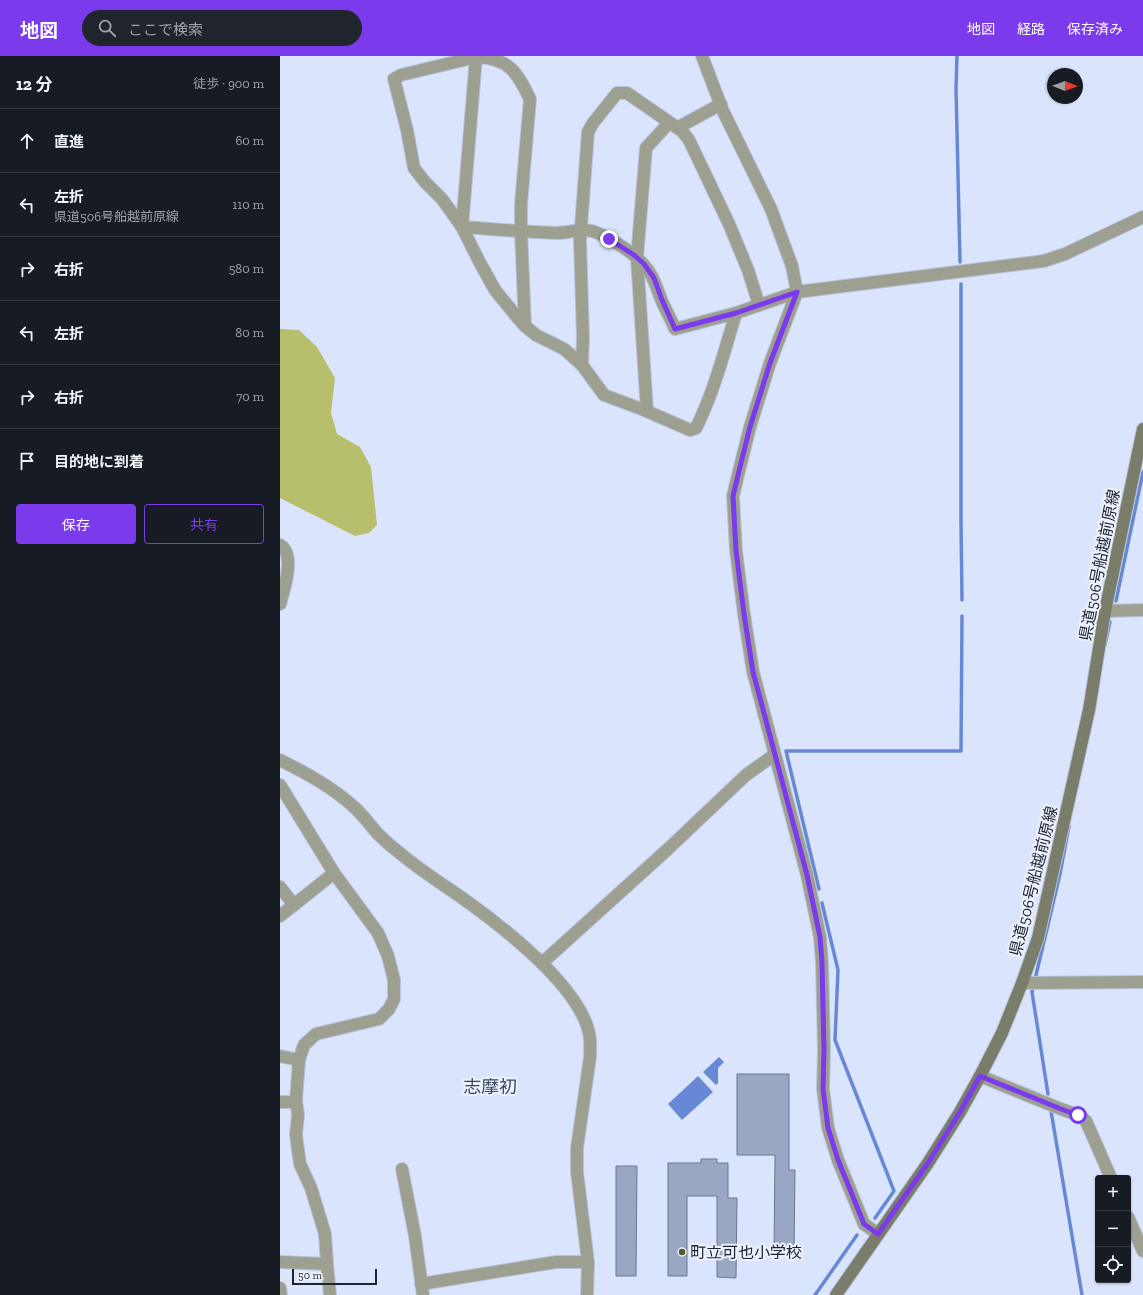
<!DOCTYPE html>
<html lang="ja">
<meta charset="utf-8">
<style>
:root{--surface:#171b24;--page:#20242c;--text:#f1f3f6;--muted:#9ea1a6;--line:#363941;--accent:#7c3aed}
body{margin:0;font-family:"Zilla Slab","Noto Sans JP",serif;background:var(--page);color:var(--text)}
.controls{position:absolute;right:12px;bottom:12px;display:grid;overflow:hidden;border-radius:4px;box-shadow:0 1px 3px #0004}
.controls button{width:36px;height:36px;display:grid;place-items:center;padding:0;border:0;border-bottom:1px solid var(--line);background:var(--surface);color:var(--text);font:20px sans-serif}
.compass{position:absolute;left:767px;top:12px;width:36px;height:36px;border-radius:50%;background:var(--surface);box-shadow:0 1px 3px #0004;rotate:91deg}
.scale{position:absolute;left:12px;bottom:10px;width:85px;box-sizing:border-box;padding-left:4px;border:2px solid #1e232e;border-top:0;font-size:11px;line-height:14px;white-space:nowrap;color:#1e232e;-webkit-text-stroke:3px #ecf2fe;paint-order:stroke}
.stop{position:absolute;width:12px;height:12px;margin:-9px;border:3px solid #7c3aed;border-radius:50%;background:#fff}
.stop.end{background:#7c3aed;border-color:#fff;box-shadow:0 1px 4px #0008}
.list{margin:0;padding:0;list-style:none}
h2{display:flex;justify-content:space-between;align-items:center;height:52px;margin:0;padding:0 16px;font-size:17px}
h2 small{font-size:13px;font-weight:400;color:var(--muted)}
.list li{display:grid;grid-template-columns:26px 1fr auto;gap:12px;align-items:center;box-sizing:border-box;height:64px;padding:0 16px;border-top:1px solid var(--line)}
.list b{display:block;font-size:15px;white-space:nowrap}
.list p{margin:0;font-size:13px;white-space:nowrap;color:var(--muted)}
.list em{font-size:13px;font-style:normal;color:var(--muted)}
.actions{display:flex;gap:8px;padding:12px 16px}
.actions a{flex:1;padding:9px 0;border:1px solid var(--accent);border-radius:4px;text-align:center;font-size:14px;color:var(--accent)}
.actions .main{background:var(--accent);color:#fff}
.icon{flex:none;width:22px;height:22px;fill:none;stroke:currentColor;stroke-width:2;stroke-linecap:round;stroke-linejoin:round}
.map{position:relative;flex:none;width:863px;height:1239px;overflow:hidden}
header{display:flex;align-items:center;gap:24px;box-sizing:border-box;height:56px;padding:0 20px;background:var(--accent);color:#fff}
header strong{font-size:19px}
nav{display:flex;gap:22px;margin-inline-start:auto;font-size:14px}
.search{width:280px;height:36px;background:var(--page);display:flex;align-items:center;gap:10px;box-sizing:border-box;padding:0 14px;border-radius:22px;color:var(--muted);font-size:15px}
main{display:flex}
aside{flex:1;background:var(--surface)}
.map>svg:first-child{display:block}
</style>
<header>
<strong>地図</strong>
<div class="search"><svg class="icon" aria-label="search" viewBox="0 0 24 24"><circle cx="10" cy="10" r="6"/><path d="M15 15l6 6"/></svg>ここで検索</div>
<nav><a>地図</a><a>経路</a><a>保存済み</a></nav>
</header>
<main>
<aside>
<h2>12 分<small>徒歩 · 900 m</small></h2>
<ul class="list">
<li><svg class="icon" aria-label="ahead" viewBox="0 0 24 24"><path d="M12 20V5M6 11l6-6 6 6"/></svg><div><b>直進</b></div><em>60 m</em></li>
<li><svg class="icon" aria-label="left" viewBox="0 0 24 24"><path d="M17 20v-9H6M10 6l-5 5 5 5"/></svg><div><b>左折</b><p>県道506号船越前原線</p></div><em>110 m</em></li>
<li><svg class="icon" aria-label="right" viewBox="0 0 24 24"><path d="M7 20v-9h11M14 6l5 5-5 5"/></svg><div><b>右折</b></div><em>580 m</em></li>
<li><svg class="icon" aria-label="left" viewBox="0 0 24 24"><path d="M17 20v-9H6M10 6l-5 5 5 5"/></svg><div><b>左折</b></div><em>80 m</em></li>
<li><svg class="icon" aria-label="right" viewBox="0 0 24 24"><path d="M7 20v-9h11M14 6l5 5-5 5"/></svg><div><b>右折</b></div><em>70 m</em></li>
<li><svg class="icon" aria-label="arrive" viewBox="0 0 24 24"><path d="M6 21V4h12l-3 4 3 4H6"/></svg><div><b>目的地に到着</b></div></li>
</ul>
<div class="actions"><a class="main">保存</a><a>共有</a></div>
</aside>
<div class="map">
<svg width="863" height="1239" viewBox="0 0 863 1239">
<rect width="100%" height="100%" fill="#dae5fd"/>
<path fill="#b7bf6c" d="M 0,273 L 19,274 L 37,291 L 55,322 L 51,357 L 57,378 L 80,391 L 91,411 L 97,469 L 89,477 L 75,480 L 0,442 Z"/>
<g fill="#6788d4">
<path d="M 439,1001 L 444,1006 L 438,1012 L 438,1027 L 436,1029 L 423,1016 Z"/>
<path d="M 418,1020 L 433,1036 L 402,1064 L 388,1048 Z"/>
</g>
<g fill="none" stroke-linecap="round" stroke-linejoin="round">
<g stroke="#6788d4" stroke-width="3.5">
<path d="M 677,0 L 676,32 L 680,206"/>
<path d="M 681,228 L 681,465 L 682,544"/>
<path d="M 836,545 L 863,416"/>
<path d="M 825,589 L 830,566"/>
<path d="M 539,833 L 506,695 L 681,695 L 682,560"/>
<path d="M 542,847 L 558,914 L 555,984 L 614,1135 L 595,1162"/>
<path d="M 768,1038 L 752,936 L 780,818 L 789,770"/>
<path d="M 771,1055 L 802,1239"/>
<path d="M 535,1239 L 577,1179"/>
</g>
</g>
<g fill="#9aa7c3" stroke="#6a7791">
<path d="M 457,1018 L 509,1018 L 509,1114 L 515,1114 L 514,1198 L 494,1197 L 495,1099 L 457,1099 Z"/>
<path d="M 421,1103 L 437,1103 L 437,1107 L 448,1107 L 448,1142 L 457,1142 L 456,1222 L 437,1221 L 437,1140 L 407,1140 L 407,1220 L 388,1220 L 388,1107 L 421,1107 Z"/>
<path d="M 336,1110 L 357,1110 L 356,1220 L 336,1220 Z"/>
</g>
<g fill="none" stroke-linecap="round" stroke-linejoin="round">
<g stroke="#b8c2d8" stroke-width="14">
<g id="street">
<path d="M 422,0 L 443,55 L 491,153 L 512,210 L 517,236 L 490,307 L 470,371 L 460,411 L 453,440 L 456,495 L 464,558 L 473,616 L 527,819 L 540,881 L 542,906 L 544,995 L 543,1033 L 548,1072 L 558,1104 L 584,1168 L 598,1178"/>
<path d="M 397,72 L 441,48"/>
<path d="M 182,171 C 213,173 245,176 276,177 C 289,177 299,172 312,175 C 326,179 354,197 363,208 C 373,218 376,230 381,243 C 385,253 391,263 395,273 L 456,257 L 517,236 L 764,205 L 785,198 L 863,161"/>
<path d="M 182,171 L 196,1"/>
<path d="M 245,270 L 241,175 L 241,148 L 250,43 C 237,16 229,2 196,1 L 121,19 L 114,23 L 127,74 L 134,112 L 145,126 L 162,143 L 182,171 L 199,205 L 215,234 L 237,261 L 245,270 L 256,279 L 284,293 L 302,309 L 324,339 L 364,354 L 410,374 L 416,372 C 434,336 444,296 456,257"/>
<path d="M 302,309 L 303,281 L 300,184 L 308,76 L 313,67 L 337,37 L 347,37 L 402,75 L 409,84 L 449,168 L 468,214 L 479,249"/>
<path d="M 367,355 L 357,202 L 366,92 L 389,67"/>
<path d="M 0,489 C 16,498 4,534 0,548"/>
<path d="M 825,555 L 863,554"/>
<path d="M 0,704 C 26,717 52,731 74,751 C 83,759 90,769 98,778 C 105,785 113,792 121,798 C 141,815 164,829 185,844 C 223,871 299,930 309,977 C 311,985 310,993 310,1001 L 297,1092 L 297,1116 L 308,1206 L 307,1239"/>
<path d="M 0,729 L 54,817 L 98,877 L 108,900 L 114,924 L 114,943 L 109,953 L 99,963 L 36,978 L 24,989 L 19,1004 L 16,1044 L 18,1059 L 16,1078 L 17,1087 L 20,1108 L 31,1132 L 45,1178 L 47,1208 L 0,1206"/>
<path d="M 0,831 L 14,849"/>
<path d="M 0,860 L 54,817"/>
<path d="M 262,907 L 388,793 L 466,719 L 494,699"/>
<path d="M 742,927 L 863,926"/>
<path d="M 0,1000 L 19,1004"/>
<path d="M 700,1020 L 781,1053 L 798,1059 L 806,1065 L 831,1122"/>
<path d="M 0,1046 L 16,1046"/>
<path d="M 122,1113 L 135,1180 L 143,1239"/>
<path d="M 848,1161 L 863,1195"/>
<path d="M 47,1208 L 50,1239"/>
<path d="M 141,1228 L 276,1206 L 308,1206"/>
<path d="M 0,1232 L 1,1239"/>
</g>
</g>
<g stroke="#b8c2d8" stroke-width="14">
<path id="secondary" d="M 556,1239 L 648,1107 L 680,1056 L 700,1020 L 722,977 L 742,927 L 758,882 L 809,654 L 825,555 L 863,373"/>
</g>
<use href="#street" stroke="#9d9f91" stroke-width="12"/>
<use href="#secondary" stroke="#7a7d69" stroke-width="12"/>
</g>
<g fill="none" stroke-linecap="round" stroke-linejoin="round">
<path stroke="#7c3aed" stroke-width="5" d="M 329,183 L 354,199 L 364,208 L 374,222 L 382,244 L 395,273 L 456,257 L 517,236 L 490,307 L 470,371 L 460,411 L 453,440 L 456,495 L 464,558 L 473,616 L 527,819 L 540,881 L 542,906 L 544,995 L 543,1033 L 548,1072 L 558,1104 L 584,1168 L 598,1178 L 648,1107 L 680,1056 L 700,1020 L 781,1053 L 798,1059"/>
</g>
<circle fill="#575b29" stroke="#ecf2fe" stroke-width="1.5" cx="402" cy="1196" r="4"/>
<g text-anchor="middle" stroke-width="4" stroke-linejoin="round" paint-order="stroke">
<g font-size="16" fill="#1e232e" stroke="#ecf2fe">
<text transform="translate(819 509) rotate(-79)" y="6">県道506号船越前原線</text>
<text transform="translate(753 825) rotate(-76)" y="6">県道506号船越前原線</text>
</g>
<g font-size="16" fill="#1e232e" stroke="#ecf2fe" text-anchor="start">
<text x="410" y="1202">町立可也小学校</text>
</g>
<g font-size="18" fill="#3c475f" stroke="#ecf2fe">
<text x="210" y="1037">志摩初</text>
</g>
</g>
</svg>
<div class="controls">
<button>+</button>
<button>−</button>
<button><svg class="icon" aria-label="locate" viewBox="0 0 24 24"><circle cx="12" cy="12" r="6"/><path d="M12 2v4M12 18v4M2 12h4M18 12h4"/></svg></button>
</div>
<svg class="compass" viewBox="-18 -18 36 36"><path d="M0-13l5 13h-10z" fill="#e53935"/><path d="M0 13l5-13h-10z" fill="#9ea1a6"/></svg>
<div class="scale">50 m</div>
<div class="stop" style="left:798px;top:1059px"></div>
<div class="stop end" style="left:329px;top:183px"></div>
</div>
</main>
